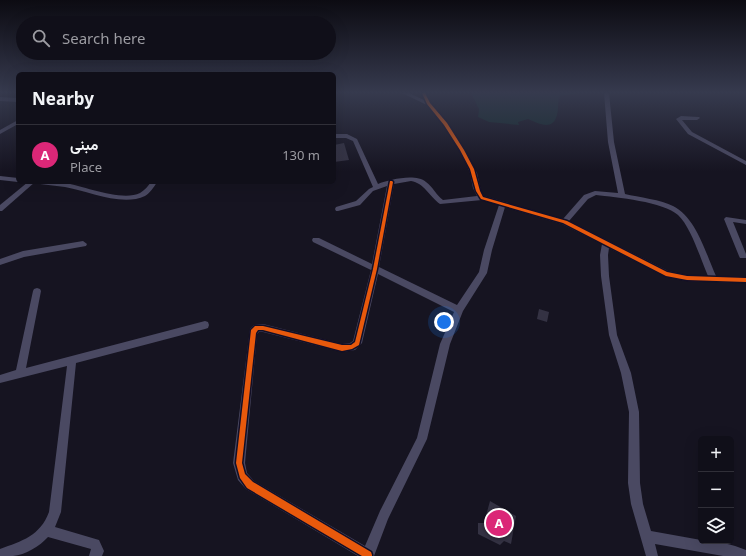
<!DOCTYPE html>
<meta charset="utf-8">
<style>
:root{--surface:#100f19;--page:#1e1d26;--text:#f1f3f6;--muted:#9c9ca2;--line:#302f38;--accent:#db2777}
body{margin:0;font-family:"Noto Sans",Vazirmatn,sans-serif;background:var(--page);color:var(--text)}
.controls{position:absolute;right:12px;bottom:12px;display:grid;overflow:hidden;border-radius:6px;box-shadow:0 4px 16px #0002}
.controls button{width:36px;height:36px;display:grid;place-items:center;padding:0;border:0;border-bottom:1px solid var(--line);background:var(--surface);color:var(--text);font:20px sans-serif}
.you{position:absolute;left:444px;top:322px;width:14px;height:14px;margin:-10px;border:3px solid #fff;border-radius:50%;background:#1a73e8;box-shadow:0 0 0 6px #1a73e833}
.badge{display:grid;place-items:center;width:26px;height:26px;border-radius:50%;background:var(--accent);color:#fff;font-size:13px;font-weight:700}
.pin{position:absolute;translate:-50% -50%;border:2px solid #fff;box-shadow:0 1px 4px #0006}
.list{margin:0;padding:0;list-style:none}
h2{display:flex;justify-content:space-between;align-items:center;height:52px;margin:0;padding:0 16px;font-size:17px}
h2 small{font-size:13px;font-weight:400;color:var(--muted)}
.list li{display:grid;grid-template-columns:26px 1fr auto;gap:12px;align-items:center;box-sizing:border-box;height:60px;padding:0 16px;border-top:1px solid var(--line)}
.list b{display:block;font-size:15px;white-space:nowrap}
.list p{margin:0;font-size:13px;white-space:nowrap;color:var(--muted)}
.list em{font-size:13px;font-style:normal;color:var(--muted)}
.icon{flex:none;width:22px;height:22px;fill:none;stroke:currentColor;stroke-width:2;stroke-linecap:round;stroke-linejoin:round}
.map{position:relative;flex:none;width:746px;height:556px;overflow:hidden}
.search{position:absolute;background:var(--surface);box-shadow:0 4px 16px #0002;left:16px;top:16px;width:320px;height:44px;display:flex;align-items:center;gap:10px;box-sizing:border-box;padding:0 14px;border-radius:22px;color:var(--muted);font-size:15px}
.panel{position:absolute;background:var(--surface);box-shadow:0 4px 16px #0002;left:16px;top:72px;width:320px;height:112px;border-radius:6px}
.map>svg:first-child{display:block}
</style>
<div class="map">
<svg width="746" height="556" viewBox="0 0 746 556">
<rect width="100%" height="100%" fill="#161421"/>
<path fill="#132c2d" d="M 471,93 L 579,93 L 560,96 C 557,103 559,108 557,115 C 553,131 539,124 528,119 L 518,122 L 519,125 L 489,122 L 478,117 L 479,109 Z"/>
<g fill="#343243">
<path d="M 344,143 L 349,160 L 334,162 L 334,145 Z"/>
<path d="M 539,309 L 549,312 L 547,322 L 537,319 Z"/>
<path d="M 490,501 L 516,516 L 511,544 L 504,541 L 500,545 L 478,534 L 478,523 L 484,523 Z"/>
</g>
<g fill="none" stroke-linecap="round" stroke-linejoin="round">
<g fill="#4a4962" fill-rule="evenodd">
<path d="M 402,93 L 409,93 L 424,100 L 421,93 L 426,93 L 431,103 L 447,123 L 465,150 L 477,173 L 481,191 L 484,196 L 563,219 L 584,195 L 595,191 L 618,193 L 608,142 L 604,93 L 609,93 L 614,142 L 625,194 C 638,197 662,200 673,206 C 696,217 706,254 716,276 L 746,277 L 746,283 L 687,281 L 666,277 L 609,248 L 608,255 L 609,276 L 617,335 L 631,373 L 639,412 L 640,483 L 643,504 L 651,531 L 701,540 L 701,541 C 716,541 732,544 746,550 L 746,556 L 723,556 L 655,544 L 658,556 L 646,556 L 631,504 L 628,483 L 629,412 L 621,373 L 609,335 L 601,276 L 600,255 L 602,244 L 562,224 L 505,207 L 492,250 L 487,273 L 463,311 L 450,344 L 427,439 L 388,519 L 374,556 L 358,556 L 246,489 L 238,480 L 233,463 L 250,329 L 254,325 L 263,324 L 342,344 L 350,343 L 353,341 L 371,270 L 313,242 L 312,240 L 313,238 L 319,238 L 372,264 L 387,186 L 373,191 L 360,205 L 338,211 L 336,211 L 335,209 L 336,207 L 356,201 L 369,189 L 373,187 L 353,141 L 346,138 L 334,138 L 334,134 L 347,134 L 357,139 L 378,184 C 389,180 415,173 426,182 C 433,187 436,195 443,200 L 477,196 L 473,188 L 470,173 L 466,163 L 455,143 L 439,119 L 427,105 ZM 411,181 C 424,183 429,196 440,204 L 482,200 L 499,205 L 484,250 L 479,272 L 457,305 L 379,267 L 394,184 ZM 596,195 C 616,197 664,202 678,215 C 691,227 701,260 708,276 L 687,275 L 668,271 L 569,221 L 588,199 ZM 378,274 L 454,312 L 440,344 L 417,438 L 380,511 L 365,546 L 254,481 L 247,473 L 245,463 L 257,334 L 259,332 L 263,332 L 342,352 L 355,350 L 362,343 Z"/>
<path d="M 0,97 L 18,98 L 18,102 L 0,101 Z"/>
<path d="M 681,116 L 699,117 L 700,118 L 697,120 L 682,120 L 692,132 L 746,161 L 746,165 L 688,134 L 676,119 Z"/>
<path d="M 18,120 L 18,124 L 0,134 L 0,130 Z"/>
<path d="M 0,176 L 18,178 L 18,182 L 0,180 Z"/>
<path d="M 28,182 L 35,182 L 2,211 L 0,211 L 0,205 Z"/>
<path d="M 37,182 C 46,182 55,181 65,183 C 84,186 122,202 140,193 C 145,190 148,186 151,182 L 157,182 C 154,187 150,193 145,196 C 122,207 88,191 65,187 C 57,186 48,185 40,184 Z"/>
<path d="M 726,217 L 746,220 L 746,224 L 733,222 L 746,254 L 746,258 L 740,258 L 739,256 L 724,219 Z"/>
<path d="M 83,241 L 87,244 L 86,246 L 24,257 L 0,265 L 0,259 L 23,251 Z"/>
<path d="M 37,288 L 40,289 L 41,291 L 26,368 L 205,321 L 208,322 L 209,325 L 208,328 L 205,329 L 76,363 L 61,512 L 55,527 L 99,540 L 104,551 L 102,556 L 89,556 L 91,549 L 48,537 C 40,546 25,555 13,556 C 9,556 4,556 0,556 L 0,549 C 22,541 40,536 49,512 L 67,366 L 0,383 L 0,375 L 16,370 L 33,291 L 34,289 Z"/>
</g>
<g stroke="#130f26" stroke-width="3">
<g id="cycleway">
<path d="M 422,93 L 425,93 L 430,103 L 447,123 L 464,150 L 474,169 L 480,191 L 483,197 L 567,221 L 667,272 L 687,276 L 746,278 L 746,282 L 687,280 L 666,276 L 563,223 L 481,199 L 476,191 L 470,169 L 460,150 L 444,125 L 427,104 Z"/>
<path d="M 390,181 L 392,181 L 393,182 L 377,269 L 359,345 L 352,349 L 342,351 L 263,330 L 258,330 L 256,333 L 242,463 L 245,474 L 253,482 L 371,552 L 372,555 L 372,556 L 362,556 L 247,488 L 240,478 L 236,463 L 251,330 L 255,326 L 263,326 L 342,345 L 351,345 L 355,342 L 373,269 Z"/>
</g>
</g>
<use href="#cycleway" fill="#e8590c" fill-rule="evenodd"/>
</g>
<linearGradient id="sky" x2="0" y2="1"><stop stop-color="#0c0b12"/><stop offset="0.54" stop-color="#363a4e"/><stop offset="1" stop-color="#363a4e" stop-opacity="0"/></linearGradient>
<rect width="746" height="171" fill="url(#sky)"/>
</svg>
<div class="controls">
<button>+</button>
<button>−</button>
<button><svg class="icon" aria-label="layers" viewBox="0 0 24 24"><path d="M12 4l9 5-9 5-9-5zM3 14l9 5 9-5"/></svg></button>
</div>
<div class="you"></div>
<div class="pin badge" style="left:499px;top:523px">A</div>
<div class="search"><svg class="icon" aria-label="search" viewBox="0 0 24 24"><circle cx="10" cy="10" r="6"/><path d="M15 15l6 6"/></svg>Search here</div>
<section class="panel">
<h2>Nearby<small></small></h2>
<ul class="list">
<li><span class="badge">A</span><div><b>مبنى</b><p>Place</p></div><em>130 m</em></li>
</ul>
</section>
</div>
